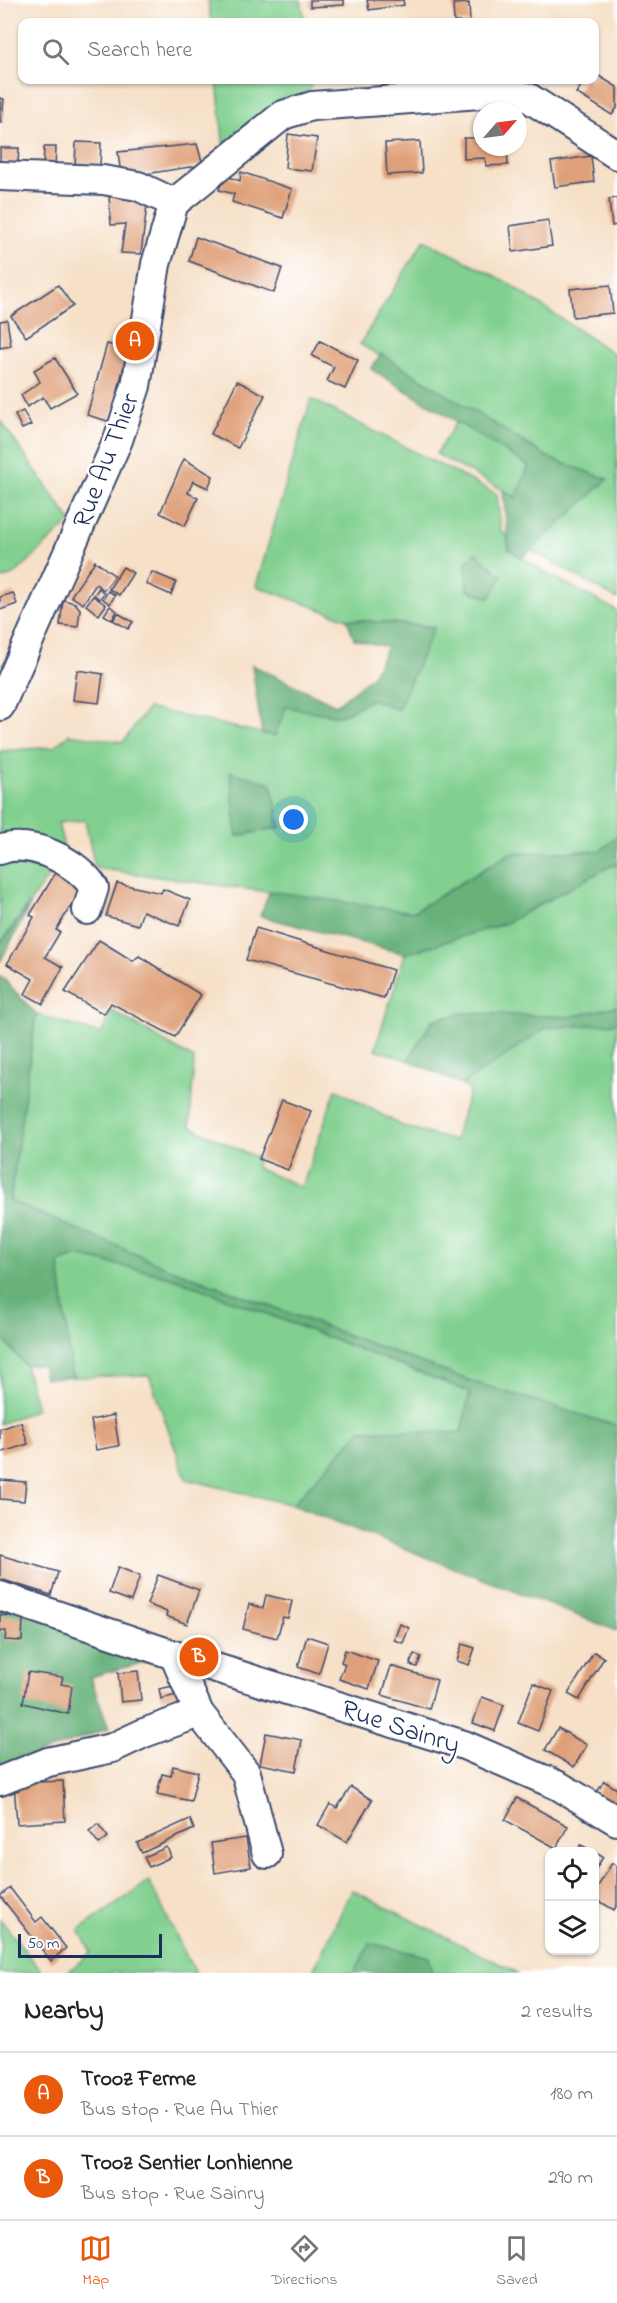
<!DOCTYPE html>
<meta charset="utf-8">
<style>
:root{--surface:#fff;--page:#f6f6f6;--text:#222;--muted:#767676;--line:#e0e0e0;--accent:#ea580c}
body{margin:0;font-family:"Indie Flower",sans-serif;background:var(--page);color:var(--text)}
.controls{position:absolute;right:18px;bottom:18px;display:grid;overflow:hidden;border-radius:12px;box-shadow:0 2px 4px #0004}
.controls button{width:54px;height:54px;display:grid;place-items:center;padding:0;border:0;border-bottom:2px solid var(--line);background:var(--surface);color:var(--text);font:30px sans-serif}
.compass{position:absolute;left:473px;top:102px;width:54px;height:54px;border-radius:50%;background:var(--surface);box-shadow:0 2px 4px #0004;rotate:62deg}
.scale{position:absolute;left:18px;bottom:15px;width:144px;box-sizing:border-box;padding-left:6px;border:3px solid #1b2f5e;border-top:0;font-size:16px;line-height:21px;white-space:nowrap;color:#1b2f5e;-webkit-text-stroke:4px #fff;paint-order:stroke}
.you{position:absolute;left:294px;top:820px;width:21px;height:21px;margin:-15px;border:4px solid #fff;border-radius:50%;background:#1a73e8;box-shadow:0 0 0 9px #1a73e833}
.badge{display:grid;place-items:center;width:39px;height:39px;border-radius:50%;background:var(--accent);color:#fff;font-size:20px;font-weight:700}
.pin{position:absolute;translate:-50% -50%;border:3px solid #fff;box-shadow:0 2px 6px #0006}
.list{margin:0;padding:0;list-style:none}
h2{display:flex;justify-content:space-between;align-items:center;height:78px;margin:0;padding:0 24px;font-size:26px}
h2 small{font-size:20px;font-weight:400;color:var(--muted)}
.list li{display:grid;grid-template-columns:39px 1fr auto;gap:18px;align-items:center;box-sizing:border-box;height:84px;padding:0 24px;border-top:2px solid var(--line)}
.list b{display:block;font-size:22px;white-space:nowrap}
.list p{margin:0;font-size:20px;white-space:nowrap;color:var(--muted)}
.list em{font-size:20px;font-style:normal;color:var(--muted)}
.icon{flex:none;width:33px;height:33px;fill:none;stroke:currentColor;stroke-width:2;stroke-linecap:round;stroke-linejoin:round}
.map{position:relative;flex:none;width:617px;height:1973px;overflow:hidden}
.search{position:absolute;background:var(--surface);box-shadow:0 2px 4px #0004;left:18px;right:18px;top:18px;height:66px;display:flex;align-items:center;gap:15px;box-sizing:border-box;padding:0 21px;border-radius:12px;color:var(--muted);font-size:22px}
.sheet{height:246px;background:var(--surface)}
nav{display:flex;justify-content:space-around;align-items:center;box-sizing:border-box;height:84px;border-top:2px solid var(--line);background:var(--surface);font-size:16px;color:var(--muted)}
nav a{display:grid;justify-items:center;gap:3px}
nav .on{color:var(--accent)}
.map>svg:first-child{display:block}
</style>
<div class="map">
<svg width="617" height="1973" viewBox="0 0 617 1973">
<rect width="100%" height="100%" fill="#fff"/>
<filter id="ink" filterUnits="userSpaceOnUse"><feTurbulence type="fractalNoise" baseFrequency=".0167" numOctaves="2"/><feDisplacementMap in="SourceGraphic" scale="12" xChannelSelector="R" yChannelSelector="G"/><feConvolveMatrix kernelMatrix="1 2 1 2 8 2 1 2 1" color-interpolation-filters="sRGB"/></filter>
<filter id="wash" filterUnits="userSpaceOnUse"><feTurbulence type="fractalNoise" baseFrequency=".008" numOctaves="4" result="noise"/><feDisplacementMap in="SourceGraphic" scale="24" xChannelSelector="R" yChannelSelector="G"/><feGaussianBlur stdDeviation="1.35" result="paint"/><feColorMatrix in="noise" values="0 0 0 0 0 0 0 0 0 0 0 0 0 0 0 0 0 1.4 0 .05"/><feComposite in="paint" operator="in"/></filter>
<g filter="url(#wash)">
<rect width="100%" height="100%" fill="#f6e0c7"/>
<g fill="#81d08f" stroke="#4e8076" stroke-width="1.5" fill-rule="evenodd">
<path d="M 208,0 L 301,0 L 305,22 L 211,22 Z"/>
<path d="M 217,80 L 310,80 L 311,89 L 224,151 Z"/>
<path d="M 424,240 L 503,280 L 617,356 L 617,599 L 531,550 L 607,479 L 551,459 L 360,344 Z"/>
<path d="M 311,399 L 497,494 L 501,531 L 507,536 L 509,549 L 541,570 L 617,611 L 617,837 L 600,851 L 511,853 L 413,912 L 95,868 L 85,820 L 58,823 L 65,851 L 0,846 L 0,751 L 54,747 L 69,734 L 123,742 L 148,708 L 274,736 L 286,707 L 340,716 L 372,699 L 398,709 L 434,627 L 347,619 L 256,586 ZM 231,772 L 281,827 L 237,836 Z"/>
<path d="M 0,420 L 71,521 L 15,574 L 0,580 Z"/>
<path d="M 457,421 L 529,466 L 516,497 L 436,454 Z"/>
<path d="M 16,857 L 55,867 L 0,944 L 0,864 Z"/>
<path d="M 617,865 L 617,1006 L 570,1017 L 465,1013 L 433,1020 L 408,1060 L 375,1049 L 405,954 L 506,923 L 610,866 Z"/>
<path d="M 112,1011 L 194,1059 L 190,1126 L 257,1158 L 256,1168 L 302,1187 L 336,1089 L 402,1126 L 454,1141 L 470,1090 L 462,1085 L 546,1028 L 617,1023 L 617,1426 L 473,1382 L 166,1267 L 10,1201 L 36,1014 L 101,1034 Z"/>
<path d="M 78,1256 L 171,1277 L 470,1392 L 461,1433 L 361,1430 L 292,1505 L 186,1479 L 149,1375 L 72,1377 L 59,1263 Z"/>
<path d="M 0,1336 L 25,1365 L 37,1409 L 0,1424 Z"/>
<path d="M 149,1881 L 195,1973 L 67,1973 L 91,1952 L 79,1930 Z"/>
<path d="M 352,1890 L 518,1973 L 433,1973 L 429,1957 L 370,1943 L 354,1973 L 312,1973 Z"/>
<path d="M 0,1919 L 43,1973 L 0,1973 Z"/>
</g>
<g fill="#68b27a" stroke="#42706c" stroke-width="1.5">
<path d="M 381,354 L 551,459 L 608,479 L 522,558 L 509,549 L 503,491 L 516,497 L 529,466 L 371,369 Z"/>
<path d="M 475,552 L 502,576 L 490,598 L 467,590 L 466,563 Z"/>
<path d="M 347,619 L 434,627 L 398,710 L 372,699 L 340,716 L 286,707 L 275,736 L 262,734 L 252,665 L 336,705 L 372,676 L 387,647 L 354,639 Z"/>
<path d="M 230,772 L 271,783 L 281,827 L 237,836 Z"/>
<path d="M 617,837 L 617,865 L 610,866 L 506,923 L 405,954 L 260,916 L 270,891 L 413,912 L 511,853 L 600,851 Z"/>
<path d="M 31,904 L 0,962 L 0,944 Z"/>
<path d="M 0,975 L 36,1014 L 10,1201 L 166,1267 L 473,1382 L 617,1426 L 617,1631 L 292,1505 L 361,1430 L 461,1433 L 470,1392 L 171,1277 L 78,1256 L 59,1263 L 72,1377 L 45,1378 L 42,1365 L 25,1365 L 0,1336 Z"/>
<path d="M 617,1006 L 617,1023 L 546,1028 L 462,1085 L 408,1060 L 433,1020 L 465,1013 L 570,1017 Z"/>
<path d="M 0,1605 L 153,1660 L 90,1677 L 109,1728 L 0,1768 Z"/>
<path d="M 370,1943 L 429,1957 L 433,1973 L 354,1973 Z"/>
</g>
<g id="blocks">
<g fill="#dfa079">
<path d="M 310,0 L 344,0 L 344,5 L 310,7 Z"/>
<path d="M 367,0 L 403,0 L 404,5 L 369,10 Z"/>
<path d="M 469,3 L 470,22 L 454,22 L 453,4 Z"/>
<path d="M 594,73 L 617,87 L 617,108 L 612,115 L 576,93 L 585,80 L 594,80 Z"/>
<path d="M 0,98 L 4,99 L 2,122 L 0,122 Z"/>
<path d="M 288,134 L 317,138 L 312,171 L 285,168 Z"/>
<path d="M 464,138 L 482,138 L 482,147 L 507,147 L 508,165 L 486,166 L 485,158 L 464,159 Z"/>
<path d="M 420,141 L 422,173 L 387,175 L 385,143 Z"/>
<path d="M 76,142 L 101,143 L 100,167 L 75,167 Z"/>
<path d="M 197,144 L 203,165 L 139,175 L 121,175 L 118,152 Z"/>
<path d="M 44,147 L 56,147 L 55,169 L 43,169 Z"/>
<path d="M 0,148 L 19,148 L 18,163 L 0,162 Z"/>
<path d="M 591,156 L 594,182 L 555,187 L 551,162 Z"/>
<path d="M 241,172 L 292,189 L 283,218 L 232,202 L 234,194 L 219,190 L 224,175 L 240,181 Z"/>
<path d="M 128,194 L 128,200 L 141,198 L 147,205 L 141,254 L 121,253 L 125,224 L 111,225 L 109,195 Z"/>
<path d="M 617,198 L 617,225 L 612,226 L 609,199 Z"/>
<path d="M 548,220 L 552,246 L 513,252 L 510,226 Z"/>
<path d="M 196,237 L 282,268 L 274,293 L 189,261 Z"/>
<path d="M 58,285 L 73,306 L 26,337 L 11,316 Z"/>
<path d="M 610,285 L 613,313 L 573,317 L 570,289 Z"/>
<path d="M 7,320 L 11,346 L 0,348 L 0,321 Z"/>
<path d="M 120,331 L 131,334 L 111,422 L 87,415 L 107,344 L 115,346 Z"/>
<path d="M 320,341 L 358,360 L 345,389 L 327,381 L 334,367 L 312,356 Z"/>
<path d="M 55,358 L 77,393 L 50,408 L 43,397 L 27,407 L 21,395 L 40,382 L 34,370 Z"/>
<path d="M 237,381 L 265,395 L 238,448 L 211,434 Z"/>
<path d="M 23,411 L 31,425 L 22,429 L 15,415 Z"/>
<path d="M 184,459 L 213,476 L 208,488 L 193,481 L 188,493 L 198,498 L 185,526 L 160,513 Z"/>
<path d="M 95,561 L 115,576 L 104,590 L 96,584 L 83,604 L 71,596 Z"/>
<path d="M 123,567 L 133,573 L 119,595 L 109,589 Z"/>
<path d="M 152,572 L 176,582 L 171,595 L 146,584 Z"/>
<path d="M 99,588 L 104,593 L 100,599 L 94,595 Z"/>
<path d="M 108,591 L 115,595 L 110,604 L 103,599 Z"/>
<path d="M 13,593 L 17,604 L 0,610 L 0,597 Z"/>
<path d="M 93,596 L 106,605 L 99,615 L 86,605 Z"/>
<path d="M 63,600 L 75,603 L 80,609 L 78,627 L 60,625 Z"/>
<path d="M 110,606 L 117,611 L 112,620 L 104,615 Z"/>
<path d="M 118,613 L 133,622 L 128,629 L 113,620 Z"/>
<path d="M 77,670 L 103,674 L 99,703 L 73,700 Z"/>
<path d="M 58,869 L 84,885 L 56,930 L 60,932 L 45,957 L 63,967 L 43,1004 L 25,994 L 33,979 L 7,964 L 34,917 L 30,915 Z"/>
<path d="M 117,883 L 161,893 L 163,889 L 190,900 L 179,926 L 143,911 L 138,925 L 106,916 Z"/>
<path d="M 256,928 L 393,970 L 384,998 L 246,960 Z"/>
<path d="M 99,940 L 133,961 L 139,956 L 201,995 L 175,1037 L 111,1003 L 104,1014 L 65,992 Z"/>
<path d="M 282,1100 L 311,1111 L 288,1170 L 259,1159 Z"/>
<path d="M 114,1415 L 119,1446 L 96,1450 L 91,1420 Z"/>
<path d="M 21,1422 L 28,1444 L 0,1453 L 0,1429 Z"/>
<path d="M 0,1480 L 26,1482 L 24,1501 L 0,1499 Z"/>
<path d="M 0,1555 L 58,1572 L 51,1595 L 0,1579 Z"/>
<path d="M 118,1567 L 140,1576 L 131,1601 L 109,1593 Z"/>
<path d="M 158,1575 L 199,1590 L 187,1624 L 166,1616 L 167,1612 L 147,1604 Z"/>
<path d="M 266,1595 L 292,1601 L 288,1618 L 283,1617 L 277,1638 L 243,1629 L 249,1604 L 263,1608 Z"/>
<path d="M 0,1615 L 23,1617 L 22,1641 L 5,1640 L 6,1631 L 0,1631 Z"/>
<path d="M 400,1624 L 409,1628 L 403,1643 L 394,1640 Z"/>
<path d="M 307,1636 L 328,1643 L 319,1674 L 298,1667 Z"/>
<path d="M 462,1644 L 475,1648 L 469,1665 L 457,1661 Z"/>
<path d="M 345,1650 L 378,1661 L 369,1689 L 339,1679 L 345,1664 L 341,1662 Z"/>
<path d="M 594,1652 L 604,1658 L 579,1700 L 568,1694 Z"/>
<path d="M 414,1654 L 421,1657 L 417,1667 L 410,1665 Z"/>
<path d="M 391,1666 L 437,1680 L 429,1709 L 382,1695 Z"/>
<path d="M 138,1671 L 141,1700 L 121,1702 L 118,1673 Z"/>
<path d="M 28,1672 L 63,1677 L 61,1684 L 72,1686 L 68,1714 L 23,1703 Z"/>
<path d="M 533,1683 L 553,1691 L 538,1731 L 518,1723 Z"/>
<path d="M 178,1685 L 180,1694 L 161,1699 L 159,1689 Z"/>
<path d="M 482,1697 L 504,1705 L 495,1731 L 473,1723 Z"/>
<path d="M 558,1728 L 587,1745 L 574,1767 L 545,1750 Z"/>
<path d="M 266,1733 L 302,1740 L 296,1771 L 260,1764 Z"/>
<path d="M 173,1766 L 198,1772 L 191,1801 L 157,1794 L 162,1774 L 171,1776 Z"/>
<path d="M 63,1781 L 65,1821 L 17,1824 L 14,1783 Z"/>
<path d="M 604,1781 L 617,1789 L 617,1807 L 596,1794 Z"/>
<path d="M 351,1787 L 372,1800 L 347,1842 L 318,1825 L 330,1804 L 337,1808 Z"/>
<path d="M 517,1798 L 568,1826 L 556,1848 L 505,1820 Z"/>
<path d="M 190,1819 L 194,1829 L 142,1853 L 137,1843 Z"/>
<path d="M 98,1824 L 108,1837 L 99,1844 L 89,1831 Z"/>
<path d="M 246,1838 L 251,1867 L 215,1873 L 211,1843 Z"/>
<path d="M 581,1845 L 593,1851 L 578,1851 Z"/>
<path d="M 167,1847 L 171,1857 L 149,1867 L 144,1857 Z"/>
<path d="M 594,1852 L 603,1857 L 594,1872 Z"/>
<path d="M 612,1863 L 617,1866 L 617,1905 L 614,1910 L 594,1898 L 594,1893 Z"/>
<path d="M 10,1888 L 36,1922 L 42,1917 L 66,1948 L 51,1961 L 0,1896 Z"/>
</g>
</g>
</g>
<g filter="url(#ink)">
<use href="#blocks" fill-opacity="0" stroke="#3c4a6e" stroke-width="1.5"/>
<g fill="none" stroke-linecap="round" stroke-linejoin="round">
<g stroke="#3c4a6e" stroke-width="32">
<g id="minor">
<path d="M 0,176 L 103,180 L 138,186 L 174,203"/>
<path d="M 0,706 L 118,440 L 136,386 L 156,264 L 174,203 L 283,115 L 312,106 L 509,92 L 529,98 L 617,155"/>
<path d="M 0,850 C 30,838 79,862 94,888 L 87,910"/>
<path d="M 0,1596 L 174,1655 L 464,1745 L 559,1786 L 617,1821"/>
<path d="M 174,1655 L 199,1713 L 246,1773 L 267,1854"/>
<path d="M 0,1781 L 48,1762 L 112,1748 L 144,1733 L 199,1713"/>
</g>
</g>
<use href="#minor" stroke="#fff" stroke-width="28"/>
</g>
</g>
<g text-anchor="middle" stroke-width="5" stroke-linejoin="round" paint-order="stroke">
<g font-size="27" fill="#1b2f5e" stroke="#fff">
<text transform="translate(105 460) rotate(-69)" y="9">Rue Au Thier</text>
<text transform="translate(401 1726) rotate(18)" y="9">Rue Sainry</text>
</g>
</g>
</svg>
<div class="controls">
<button><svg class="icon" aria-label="locate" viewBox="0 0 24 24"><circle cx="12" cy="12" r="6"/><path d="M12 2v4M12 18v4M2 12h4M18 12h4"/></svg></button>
<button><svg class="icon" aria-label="layers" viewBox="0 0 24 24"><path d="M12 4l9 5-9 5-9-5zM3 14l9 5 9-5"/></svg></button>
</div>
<svg class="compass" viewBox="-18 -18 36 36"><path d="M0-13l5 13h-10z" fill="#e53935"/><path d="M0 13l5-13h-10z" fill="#767676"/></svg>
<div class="scale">50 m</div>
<div class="you"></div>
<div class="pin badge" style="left:135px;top:341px">A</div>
<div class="pin badge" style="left:199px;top:1657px">B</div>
<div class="search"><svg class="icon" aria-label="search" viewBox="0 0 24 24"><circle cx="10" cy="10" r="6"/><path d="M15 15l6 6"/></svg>Search here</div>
</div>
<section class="sheet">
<h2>Nearby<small>2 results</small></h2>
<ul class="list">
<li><span class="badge">A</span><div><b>Trooz Ferme</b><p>Bus stop · Rue Au Thier</p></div><em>180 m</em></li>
<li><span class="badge">B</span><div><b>Trooz Sentier Lonhienne</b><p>Bus stop · Rue Sainry</p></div><em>290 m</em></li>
</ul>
</section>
<nav>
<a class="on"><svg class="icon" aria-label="map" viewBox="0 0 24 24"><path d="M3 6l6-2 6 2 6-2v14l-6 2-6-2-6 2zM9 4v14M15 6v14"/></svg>Map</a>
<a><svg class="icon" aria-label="directions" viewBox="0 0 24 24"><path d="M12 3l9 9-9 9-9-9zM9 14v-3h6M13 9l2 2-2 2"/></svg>Directions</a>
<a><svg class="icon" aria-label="saved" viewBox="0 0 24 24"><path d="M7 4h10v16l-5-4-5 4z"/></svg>Saved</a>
</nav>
